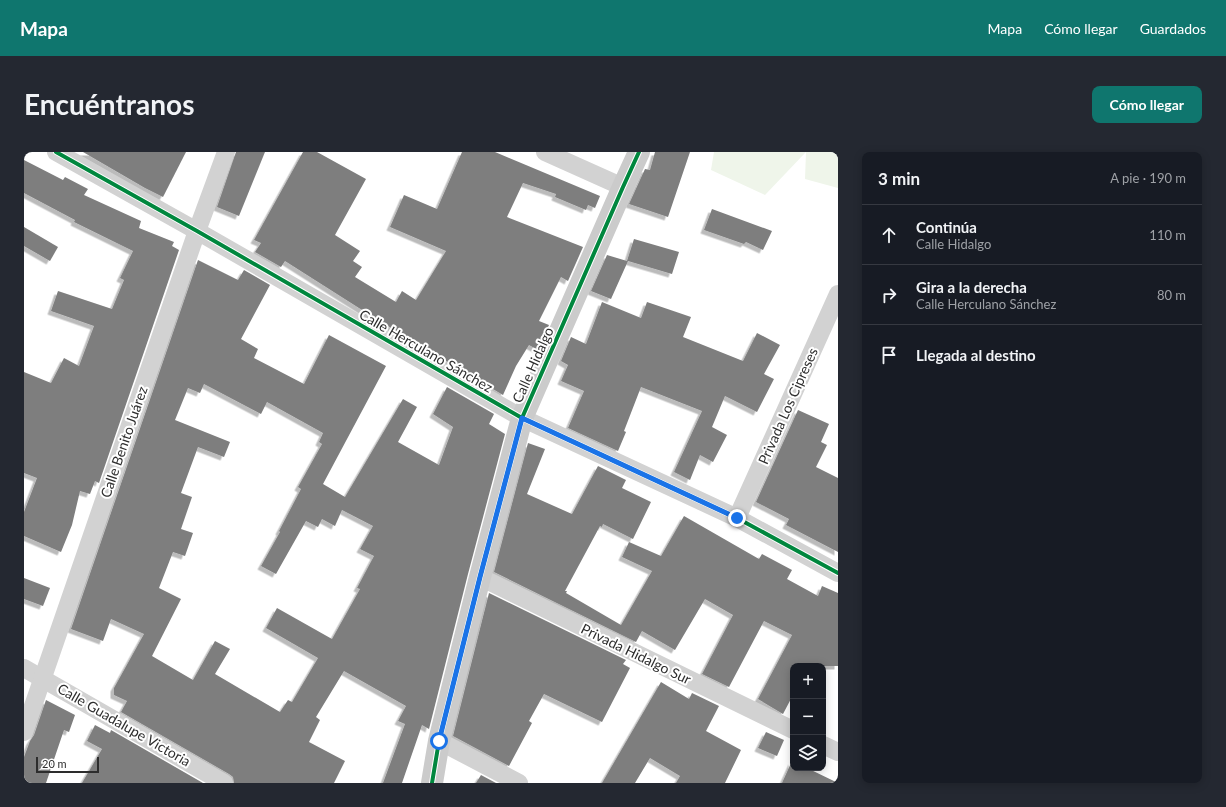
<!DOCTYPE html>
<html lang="es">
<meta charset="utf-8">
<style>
:root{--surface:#171b24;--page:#242831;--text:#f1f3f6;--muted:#9ea1a6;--line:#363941;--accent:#0f766e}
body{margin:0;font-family:Lato,sans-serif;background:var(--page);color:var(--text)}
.controls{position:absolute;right:12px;bottom:12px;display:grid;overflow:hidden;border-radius:8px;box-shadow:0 2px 10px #0003}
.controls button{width:36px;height:36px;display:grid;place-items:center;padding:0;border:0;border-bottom:1px solid var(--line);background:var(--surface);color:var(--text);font:20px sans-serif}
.scale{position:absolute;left:12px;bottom:10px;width:63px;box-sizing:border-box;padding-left:4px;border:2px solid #2d2d2d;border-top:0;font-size:11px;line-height:14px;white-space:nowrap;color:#2d2d2d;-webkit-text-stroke:3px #fff;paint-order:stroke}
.stop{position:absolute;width:12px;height:12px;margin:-9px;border:3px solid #1a73e8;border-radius:50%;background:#fff}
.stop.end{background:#1a73e8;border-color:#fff;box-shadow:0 1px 4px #0008}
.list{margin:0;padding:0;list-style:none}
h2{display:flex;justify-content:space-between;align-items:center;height:52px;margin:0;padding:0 16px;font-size:17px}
h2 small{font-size:13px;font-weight:400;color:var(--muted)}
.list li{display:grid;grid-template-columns:26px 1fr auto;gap:12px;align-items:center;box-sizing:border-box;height:60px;padding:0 16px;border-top:1px solid var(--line)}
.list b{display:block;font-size:15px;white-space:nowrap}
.list p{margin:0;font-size:13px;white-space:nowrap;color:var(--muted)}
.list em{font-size:13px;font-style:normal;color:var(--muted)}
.icon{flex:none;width:22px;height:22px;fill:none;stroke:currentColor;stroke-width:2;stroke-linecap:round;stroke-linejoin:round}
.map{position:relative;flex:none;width:814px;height:631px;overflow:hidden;border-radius:8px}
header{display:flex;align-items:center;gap:24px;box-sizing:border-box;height:56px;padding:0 20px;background:var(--accent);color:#fff}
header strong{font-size:19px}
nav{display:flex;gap:22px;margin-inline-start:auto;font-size:14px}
.intro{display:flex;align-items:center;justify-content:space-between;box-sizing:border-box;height:96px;padding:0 24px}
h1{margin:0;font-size:28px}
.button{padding:10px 18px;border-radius:8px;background:var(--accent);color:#fff;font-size:14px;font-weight:700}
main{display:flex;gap:24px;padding:0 24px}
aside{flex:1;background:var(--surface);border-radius:8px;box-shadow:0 2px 10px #0003}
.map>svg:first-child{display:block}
</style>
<header>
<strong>Mapa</strong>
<nav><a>Mapa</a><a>Cómo llegar</a><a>Guardados</a></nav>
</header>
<div class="intro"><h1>Encuéntranos</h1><a class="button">Cómo llegar</a></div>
<main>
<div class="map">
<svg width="814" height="631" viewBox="0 0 814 631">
<defs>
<filter id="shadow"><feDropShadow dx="-3.5" dy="3.5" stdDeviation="0" flood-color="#0004"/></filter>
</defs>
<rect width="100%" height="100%" fill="#fff"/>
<g fill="#eff5ea">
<path d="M 690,0 L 782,0 L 741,43 L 687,18 Z"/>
<path d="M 782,0 L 814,0 L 814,36 L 781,27 Z"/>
</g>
<g fill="#7e7e7e" fill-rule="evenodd" filter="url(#shadow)">
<path d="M 59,0 L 162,0 L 139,45 L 121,36 Z"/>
<path d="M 212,0 L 241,0 L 215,64 L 193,55 Z"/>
<path d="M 279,0 L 293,0 L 342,27 L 311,83 L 336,99 L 329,109 L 338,115 L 331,125 L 372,150 L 378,139 L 392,148 L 422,99 L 366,75 L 380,43 L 413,57 L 438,0 L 471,0 L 576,44 L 571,56 L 564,53 L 562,58 L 531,45 L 532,42 L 499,31 L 483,65 L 559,95 L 544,129 L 537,125 L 515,169 L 525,173 L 514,198 L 505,193 L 492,214 L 479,243 L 357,170 L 261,109 L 257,115 L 231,100 L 237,91 L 230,88 Z"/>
<path d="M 631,0 L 666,0 L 644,65 L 605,52 L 621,17 L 626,18 Z"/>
<path d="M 0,8 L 39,28 L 41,25 L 64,37 L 60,43 L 117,69 L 115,76 L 150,90 L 148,94 L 155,98 L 75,331 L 71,329 L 66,342 L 56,339 L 48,373 L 37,400 L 0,384 L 0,360 L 13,326 L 0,321 L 0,220 L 27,231 L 40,206 L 55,214 L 70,174 L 27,159 L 34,139 L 88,157 L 100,128 L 96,126 L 109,99 L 50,70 L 51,68 L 0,41 Z"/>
<path d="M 688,57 L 748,79 L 739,98 L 722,90 L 720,92 L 680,78 Z"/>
<path d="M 0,75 L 34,95 L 26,109 L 0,94 Z"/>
<path d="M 610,87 L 655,100 L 648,122 L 604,109 L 587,147 L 567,139 L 583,103 L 603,109 Z"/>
<path d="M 174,108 L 214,128 L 220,118 L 246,133 L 217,187 L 234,197 L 230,206 L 280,232 L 305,183 L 362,214 L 299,332 L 321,345 L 379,247 L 393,255 L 374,290 L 415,313 L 429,275 L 409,262 L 423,235 L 470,262 L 465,272 L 481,282 L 444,422 L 405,577 L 398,573 L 378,631 L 359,631 L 381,572 L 374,569 L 382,554 L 320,519 L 292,565 L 296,568 L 285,590 L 321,609 L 310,631 L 210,631 L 209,625 L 205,622 L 97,560 L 103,549 L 90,543 L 90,536 L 120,482 L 87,467 L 79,489 L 47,477 ZM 180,232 L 237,262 L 243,250 L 299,281 L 295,290 L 298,292 L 274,335 L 277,337 L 255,379 L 256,380 L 237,414 L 252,422 L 282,369 L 294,375 L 298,367 L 311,374 L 318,358 L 349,374 L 336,397 L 350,404 L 333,436 L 336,437 L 308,487 L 253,456 L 242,476 L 294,506 L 268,550 L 264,548 L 256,560 L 191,522 L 206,497 L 191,489 L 169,528 L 128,504 L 157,447 L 135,436 L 149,400 L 161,404 L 169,381 L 157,377 L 168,345 L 157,341 L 174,295 L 200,305 L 206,290 L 151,268 L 164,236 L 176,241 Z"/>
<path d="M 578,150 L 617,166 L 623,150 L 667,165 L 659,185 L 719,209 L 733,181 L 756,193 L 740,222 L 750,227 L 733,260 L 701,244 L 688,275 L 703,283 L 689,310 L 676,303 L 666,328 L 650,320 L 678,259 L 617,235 L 600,279 L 602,280 L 594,299 L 544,276 L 560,239 L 537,229 L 544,213 L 537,209 L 547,185 L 562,192 Z"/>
<path d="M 774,258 L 805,272 L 797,290 L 803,293 L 792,315 L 814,326 L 814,400 L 762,373 L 765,367 L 732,350 Z"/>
<path d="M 504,291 L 521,297 L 503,342 L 548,362 L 574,314 L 602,328 L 598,336 L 627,350 L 609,387 L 579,372 L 578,375 L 576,374 L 541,439 L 543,439 L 542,441 L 597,473 L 628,419 L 598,405 L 605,390 L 637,404 L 660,364 L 735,407 L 738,402 L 768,418 L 763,427 L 794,444 L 798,434 L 814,441 L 814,514 L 769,514 L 769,543 L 759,562 L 734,547 L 768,483 L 740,469 L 705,535 L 678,522 L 709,463 L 681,447 L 651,498 L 618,479 L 612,490 L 470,420 Z"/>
<path d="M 0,426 L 26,436 L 19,454 L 0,447 Z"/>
<path d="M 465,441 L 602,508 L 599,512 L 606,516 L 578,570 L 520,542 L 505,569 L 508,571 L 485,614 L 429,584 Z"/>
<path d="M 637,530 L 665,547 L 668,541 L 695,554 L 682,579 L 717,598 L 701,631 L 652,631 L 656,624 L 626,606 L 611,631 L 578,631 Z"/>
<path d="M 22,548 L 51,563 L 45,580 L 40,578 L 22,631 L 0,631 L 0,605 L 6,589 L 10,583 Z"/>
<path d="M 71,573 L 86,581 L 87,578 L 179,631 L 58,631 L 78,597 L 63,589 Z"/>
<path d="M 742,580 L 760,588 L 753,604 L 734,596 Z"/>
<path d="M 768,609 L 769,616 L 783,616 L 814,631 L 758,631 Z"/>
<path d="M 457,623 L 472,631 L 452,631 Z"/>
</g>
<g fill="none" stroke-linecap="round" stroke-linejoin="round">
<g stroke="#d2d2d2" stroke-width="18">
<path d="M 32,0 L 173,79 L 498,266 L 713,366 L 814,421"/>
<path d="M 521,0 L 599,35"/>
<path d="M 713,366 L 814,142"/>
<path d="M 456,425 L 769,578"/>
<path d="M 0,516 L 200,631"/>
<path d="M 0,580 L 173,79 L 202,0"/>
<path d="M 415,589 L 495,631"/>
<path d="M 799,593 L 814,600"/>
</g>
<path stroke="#cbcbcb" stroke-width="22" d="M 408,631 L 415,589 L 456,425 L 498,266 L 599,35 L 615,0"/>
<g stroke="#fff" stroke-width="6">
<g id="cycleway">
<path d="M 32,0 L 173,79 L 498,266 L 713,366 L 814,421"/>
<path d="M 408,631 L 415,589 L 456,425 L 498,266 L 599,35 L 615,0"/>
</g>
</g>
<use href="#cycleway" stroke="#00873e" stroke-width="4"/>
</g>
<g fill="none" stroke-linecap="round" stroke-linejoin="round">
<path stroke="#1a73e8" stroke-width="5" d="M 415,589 L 456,425 L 498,266 L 713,366"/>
</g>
<g text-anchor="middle" stroke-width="4" stroke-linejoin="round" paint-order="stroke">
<g font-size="14" fill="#2d2d2d" stroke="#fff">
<text transform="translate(402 199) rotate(30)" y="5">Calle Herculano Sánchez</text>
<text transform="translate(509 213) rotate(-66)" y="5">Calle Hidalgo</text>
<text transform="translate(764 254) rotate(-66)" y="5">Privada Los Cipreses</text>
<text transform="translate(100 290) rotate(-71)" y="5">Calle Benito Juárez</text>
<text transform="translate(612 502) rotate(26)" y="5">Privada Hidalgo Sur</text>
<text transform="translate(100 573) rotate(30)" y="5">Calle Guadalupe Victoria</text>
</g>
</g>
</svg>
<div class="controls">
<button>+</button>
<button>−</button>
<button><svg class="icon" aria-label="layers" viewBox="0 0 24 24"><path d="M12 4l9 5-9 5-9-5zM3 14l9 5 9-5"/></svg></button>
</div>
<div class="scale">20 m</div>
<div class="stop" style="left:415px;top:589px"></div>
<div class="stop end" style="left:713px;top:366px"></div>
</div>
<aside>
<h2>3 min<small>A pie · 190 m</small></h2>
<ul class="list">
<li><svg class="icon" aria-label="ahead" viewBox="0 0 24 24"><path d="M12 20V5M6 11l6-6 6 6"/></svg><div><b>Continúa</b><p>Calle Hidalgo</p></div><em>110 m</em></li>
<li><svg class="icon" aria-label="right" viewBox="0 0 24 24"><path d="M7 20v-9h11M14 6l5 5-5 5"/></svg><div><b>Gira a la derecha</b><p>Calle Herculano Sánchez</p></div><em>80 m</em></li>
<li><svg class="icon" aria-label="arrive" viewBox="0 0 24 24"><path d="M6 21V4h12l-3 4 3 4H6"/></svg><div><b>Llegada al destino</b></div></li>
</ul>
</aside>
</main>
